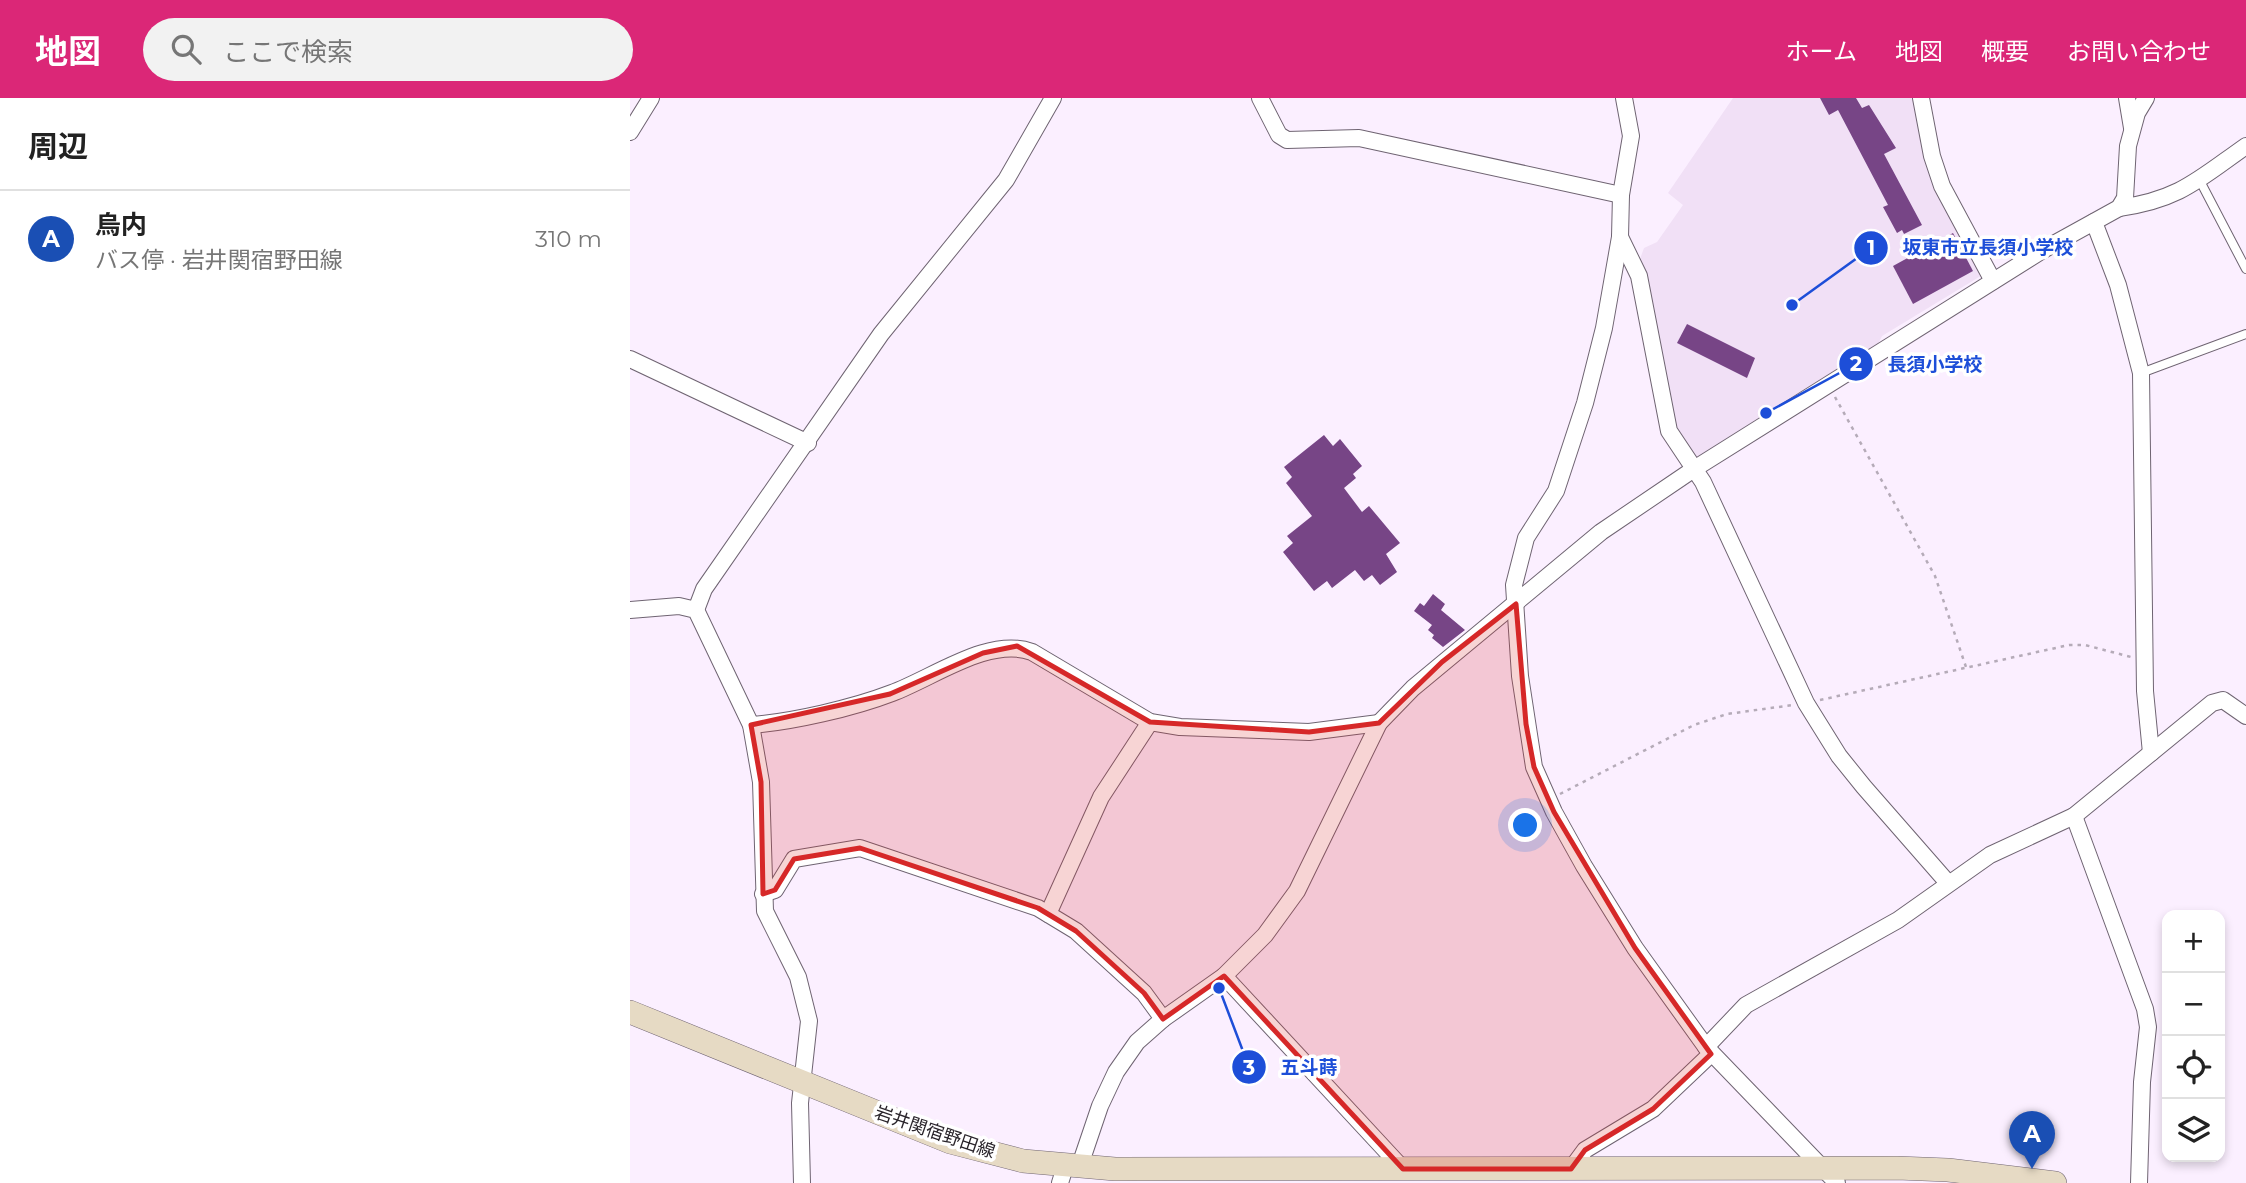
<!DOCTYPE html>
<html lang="ja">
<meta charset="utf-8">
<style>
:root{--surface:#fff;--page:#f2f2f2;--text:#222;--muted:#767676;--line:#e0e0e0;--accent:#db2777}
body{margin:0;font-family:Montserrat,"Noto Sans JP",sans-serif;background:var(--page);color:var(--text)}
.controls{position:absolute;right:21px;bottom:21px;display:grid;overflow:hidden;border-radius:14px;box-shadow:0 4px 10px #0003}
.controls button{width:63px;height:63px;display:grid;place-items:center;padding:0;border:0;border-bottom:2px solid var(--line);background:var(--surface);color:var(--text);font:35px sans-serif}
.you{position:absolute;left:896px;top:728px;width:24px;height:24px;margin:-18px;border:5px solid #fff;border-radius:50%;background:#1a73e8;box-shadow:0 0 0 10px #1a73e833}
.badge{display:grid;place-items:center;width:46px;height:46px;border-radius:50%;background:var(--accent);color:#fff;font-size:23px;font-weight:700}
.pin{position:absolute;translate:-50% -58px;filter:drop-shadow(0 2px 4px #0008)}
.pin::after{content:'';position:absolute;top:37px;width:24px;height:21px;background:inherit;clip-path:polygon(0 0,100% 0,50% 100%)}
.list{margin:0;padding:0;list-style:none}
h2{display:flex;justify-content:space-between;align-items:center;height:91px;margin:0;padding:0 28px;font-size:30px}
h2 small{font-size:23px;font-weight:400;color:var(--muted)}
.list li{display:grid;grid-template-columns:46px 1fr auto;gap:21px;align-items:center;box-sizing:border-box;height:98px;padding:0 28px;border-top:2px solid var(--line)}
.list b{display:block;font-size:26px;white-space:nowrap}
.list p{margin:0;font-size:23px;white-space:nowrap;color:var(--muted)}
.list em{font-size:23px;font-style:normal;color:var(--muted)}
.icon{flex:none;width:38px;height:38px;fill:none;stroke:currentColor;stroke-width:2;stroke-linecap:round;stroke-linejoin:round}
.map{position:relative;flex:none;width:1616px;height:1085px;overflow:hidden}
header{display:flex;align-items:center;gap:42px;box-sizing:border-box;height:98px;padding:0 35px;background:var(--accent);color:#fff}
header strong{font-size:33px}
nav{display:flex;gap:38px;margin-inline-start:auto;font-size:24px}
.search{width:490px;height:63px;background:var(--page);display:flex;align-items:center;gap:18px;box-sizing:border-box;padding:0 24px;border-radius:38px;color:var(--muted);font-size:26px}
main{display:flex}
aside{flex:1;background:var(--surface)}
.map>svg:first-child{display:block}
</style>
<header>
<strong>地図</strong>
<div class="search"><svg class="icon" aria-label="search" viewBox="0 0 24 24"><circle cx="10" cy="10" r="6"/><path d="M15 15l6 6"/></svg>ここで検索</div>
<nav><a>ホーム</a><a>地図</a><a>概要</a><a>お問い合わせ</a></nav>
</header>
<main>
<aside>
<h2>周辺<small></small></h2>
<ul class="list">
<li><span class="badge" style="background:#1a4fb4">A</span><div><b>烏内</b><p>バス停 · 岩井関宿野田線</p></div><em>310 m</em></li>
</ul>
</aside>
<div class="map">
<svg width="1616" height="1085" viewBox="0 0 1616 1085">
<rect width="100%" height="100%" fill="#fbefff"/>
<path fill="#f1e0f6" d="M 1103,0 L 1283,0 L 1299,57 L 1354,176 L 1252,238 L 1248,246 L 1068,360 L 1060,358 L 1046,328 L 1016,176 L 1010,161 L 1014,150 L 1027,144 L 1053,107 L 1038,95 Z"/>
<g fill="#774586">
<path d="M 1190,0 L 1226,0 L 1232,10 L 1239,7 L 1266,50 L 1254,56 L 1292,127 L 1274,136 L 1272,132 L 1267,135 L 1253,109 L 1258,107 L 1208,12 L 1199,17 Z"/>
<path d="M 1323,135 L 1343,173 L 1283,206 L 1263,168 Z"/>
<path d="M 1057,226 L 1125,260 L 1117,280 L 1047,245 Z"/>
<path d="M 694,337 L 703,348 L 710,341 L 732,368 L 723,376 L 726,380 L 714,390 L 732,414 L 739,408 L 770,445 L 756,456 L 767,474 L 750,487 L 742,477 L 734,483 L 725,472 L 702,490 L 697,483 L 684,493 L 653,454 L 663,445 L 657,438 L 682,418 L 656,385 L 662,379 L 654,369 Z"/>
<path d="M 803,496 L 815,506 L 811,512 L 835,532 L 813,549 L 802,540 L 804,537 L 798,532 L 802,527 L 784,513 L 790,505 L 794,508 Z"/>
</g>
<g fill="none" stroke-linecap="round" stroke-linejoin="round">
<g stroke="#6f6472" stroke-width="10">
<g id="service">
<path d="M 1569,81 L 1616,171"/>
<path d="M 1511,275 L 1616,236"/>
</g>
</g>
<g stroke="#6f6472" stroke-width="18">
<g id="minor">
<path d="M 630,0 L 649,37 L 657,42 L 729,40 L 991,97"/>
<path d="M 994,0 L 1001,38 L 991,97 L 990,139 L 974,230 L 955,305 L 926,393 L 896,440 L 884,487 L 890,578 L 904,669 L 924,714 L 954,768 L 1005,850 L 1076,949 L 1207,1085"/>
<path d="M 1291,0 L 1302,58 L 1312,88 L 1363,183"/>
<path d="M 1497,0 L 1502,30"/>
<path d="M 0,34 L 21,0"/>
<path d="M 1489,110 C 1549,102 1569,81 1616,48"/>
<path d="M 1464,124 L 1488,187 L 1511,275 L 1515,593 L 1521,655"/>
<path d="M 990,139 L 1009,178 L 1039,333 L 1073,384 L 1176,605 L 1209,658 L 1234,689 L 1318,785"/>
<path d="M 0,261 L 178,345"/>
<path d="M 0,512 L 49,508 L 66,512 L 121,627 L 131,684 L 135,813 L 168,879 L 179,923 L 170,1005 L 172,1085"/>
<path d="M 66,512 L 74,491 L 251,236 L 376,82 L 423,0"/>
<path d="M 121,627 C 162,624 223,610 262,595 C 303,580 359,538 402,554 L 520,624 L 550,629 L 679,634 L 749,625"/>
<path d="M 1444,718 L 1515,911 L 1518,929 L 1512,984 L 1509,1085"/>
<path d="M 133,796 L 145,792 L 164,761 L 230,750 L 408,810 L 446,833 L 514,895 L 533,921"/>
<path d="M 418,816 L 471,699 L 520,624"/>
<path d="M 594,878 L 773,1071"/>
<path d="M 1076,949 L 1116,907 L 1268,822 L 1360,757 L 1444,718 L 1582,605 L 1593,602 L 1616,618"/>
<path d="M 449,1070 L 470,1008 L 486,974 L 507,944 L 533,921 L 594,878 L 635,837 L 667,793 L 749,625 L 783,590 L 971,434 L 1064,371 L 1413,152 L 1489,110 L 1495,100 L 1498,48 L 1507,15 L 1516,0"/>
<path d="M 941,1071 L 955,1052 L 1023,1011 L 1081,956"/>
<path d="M 430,1085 L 435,1069"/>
</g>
</g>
<g stroke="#6f6472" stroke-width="24">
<path id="secondary" d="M 0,914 L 320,1044 L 393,1063 L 485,1071 L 1267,1070 L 1318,1072 L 1425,1085"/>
</g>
<g stroke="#b5abb8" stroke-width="2.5" stroke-dasharray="3.5 5" stroke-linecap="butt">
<path d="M 1205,299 L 1305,478 L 1336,569"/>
<path d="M 1190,602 L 1439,547 L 1455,547 L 1501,559"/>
<path d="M 930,696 L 1064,627 L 1097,616 L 1163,607"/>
</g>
<use href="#service" stroke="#fff" stroke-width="8"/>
<use href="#minor" stroke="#fff" stroke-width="16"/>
<use href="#secondary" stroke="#e6dac4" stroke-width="23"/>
</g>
<path fill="#d62828" fill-opacity="0.2" stroke="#d62828" stroke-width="5" stroke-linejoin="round" d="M 886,506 L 896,626 L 904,669 L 924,714 L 1005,850 L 1081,956 L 1023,1011 L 955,1052 L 941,1071 L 773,1071 L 594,878 L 533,921 L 514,895 L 446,833 L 408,810 L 230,750 L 164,761 L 145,792 L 133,796 L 131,684 L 121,627 L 260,596 L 353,555 L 387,548 L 520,624 L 679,634 L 749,625 L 812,564 Z"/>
<g text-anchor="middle" stroke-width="7" stroke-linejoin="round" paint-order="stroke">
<g font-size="18" fill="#2a252b" stroke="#fff">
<text transform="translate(305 1034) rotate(19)" y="6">岩井関宿野田線</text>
</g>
</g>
<path fill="none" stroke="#1d4ed8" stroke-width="2.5" d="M1162 207L1241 150M1136 315L1226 266M589 890L619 969"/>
<g fill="#1d4ed8" stroke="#fff" stroke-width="2.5">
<circle cx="1162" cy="207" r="7"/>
<circle cx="1136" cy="315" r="7"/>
<circle cx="589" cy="890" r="7"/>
<circle cx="1241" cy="150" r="18"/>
<circle cx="1226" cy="266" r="18"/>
<circle cx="619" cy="969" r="18"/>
</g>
<g font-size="21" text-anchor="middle" font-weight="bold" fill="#fff">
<text x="1241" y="157">1</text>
<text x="1226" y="273">2</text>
<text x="619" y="977">3</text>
</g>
<g font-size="19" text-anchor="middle" font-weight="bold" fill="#1d4ed8" stroke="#fff" stroke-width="7" stroke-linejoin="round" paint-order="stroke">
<text x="1358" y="156">坂東市立長須小学校</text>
<text x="1305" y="273">長須小学校</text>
<text x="679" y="976">五斗蒔</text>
</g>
</svg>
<div class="controls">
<button>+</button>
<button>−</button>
<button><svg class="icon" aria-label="locate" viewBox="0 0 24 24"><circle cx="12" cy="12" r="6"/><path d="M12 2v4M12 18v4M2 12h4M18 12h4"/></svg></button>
<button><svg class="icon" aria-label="layers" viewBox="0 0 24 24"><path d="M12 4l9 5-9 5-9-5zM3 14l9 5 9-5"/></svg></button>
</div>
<div class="you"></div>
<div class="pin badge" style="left:1402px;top:1071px;background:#1a4fb4">A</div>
</div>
</main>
